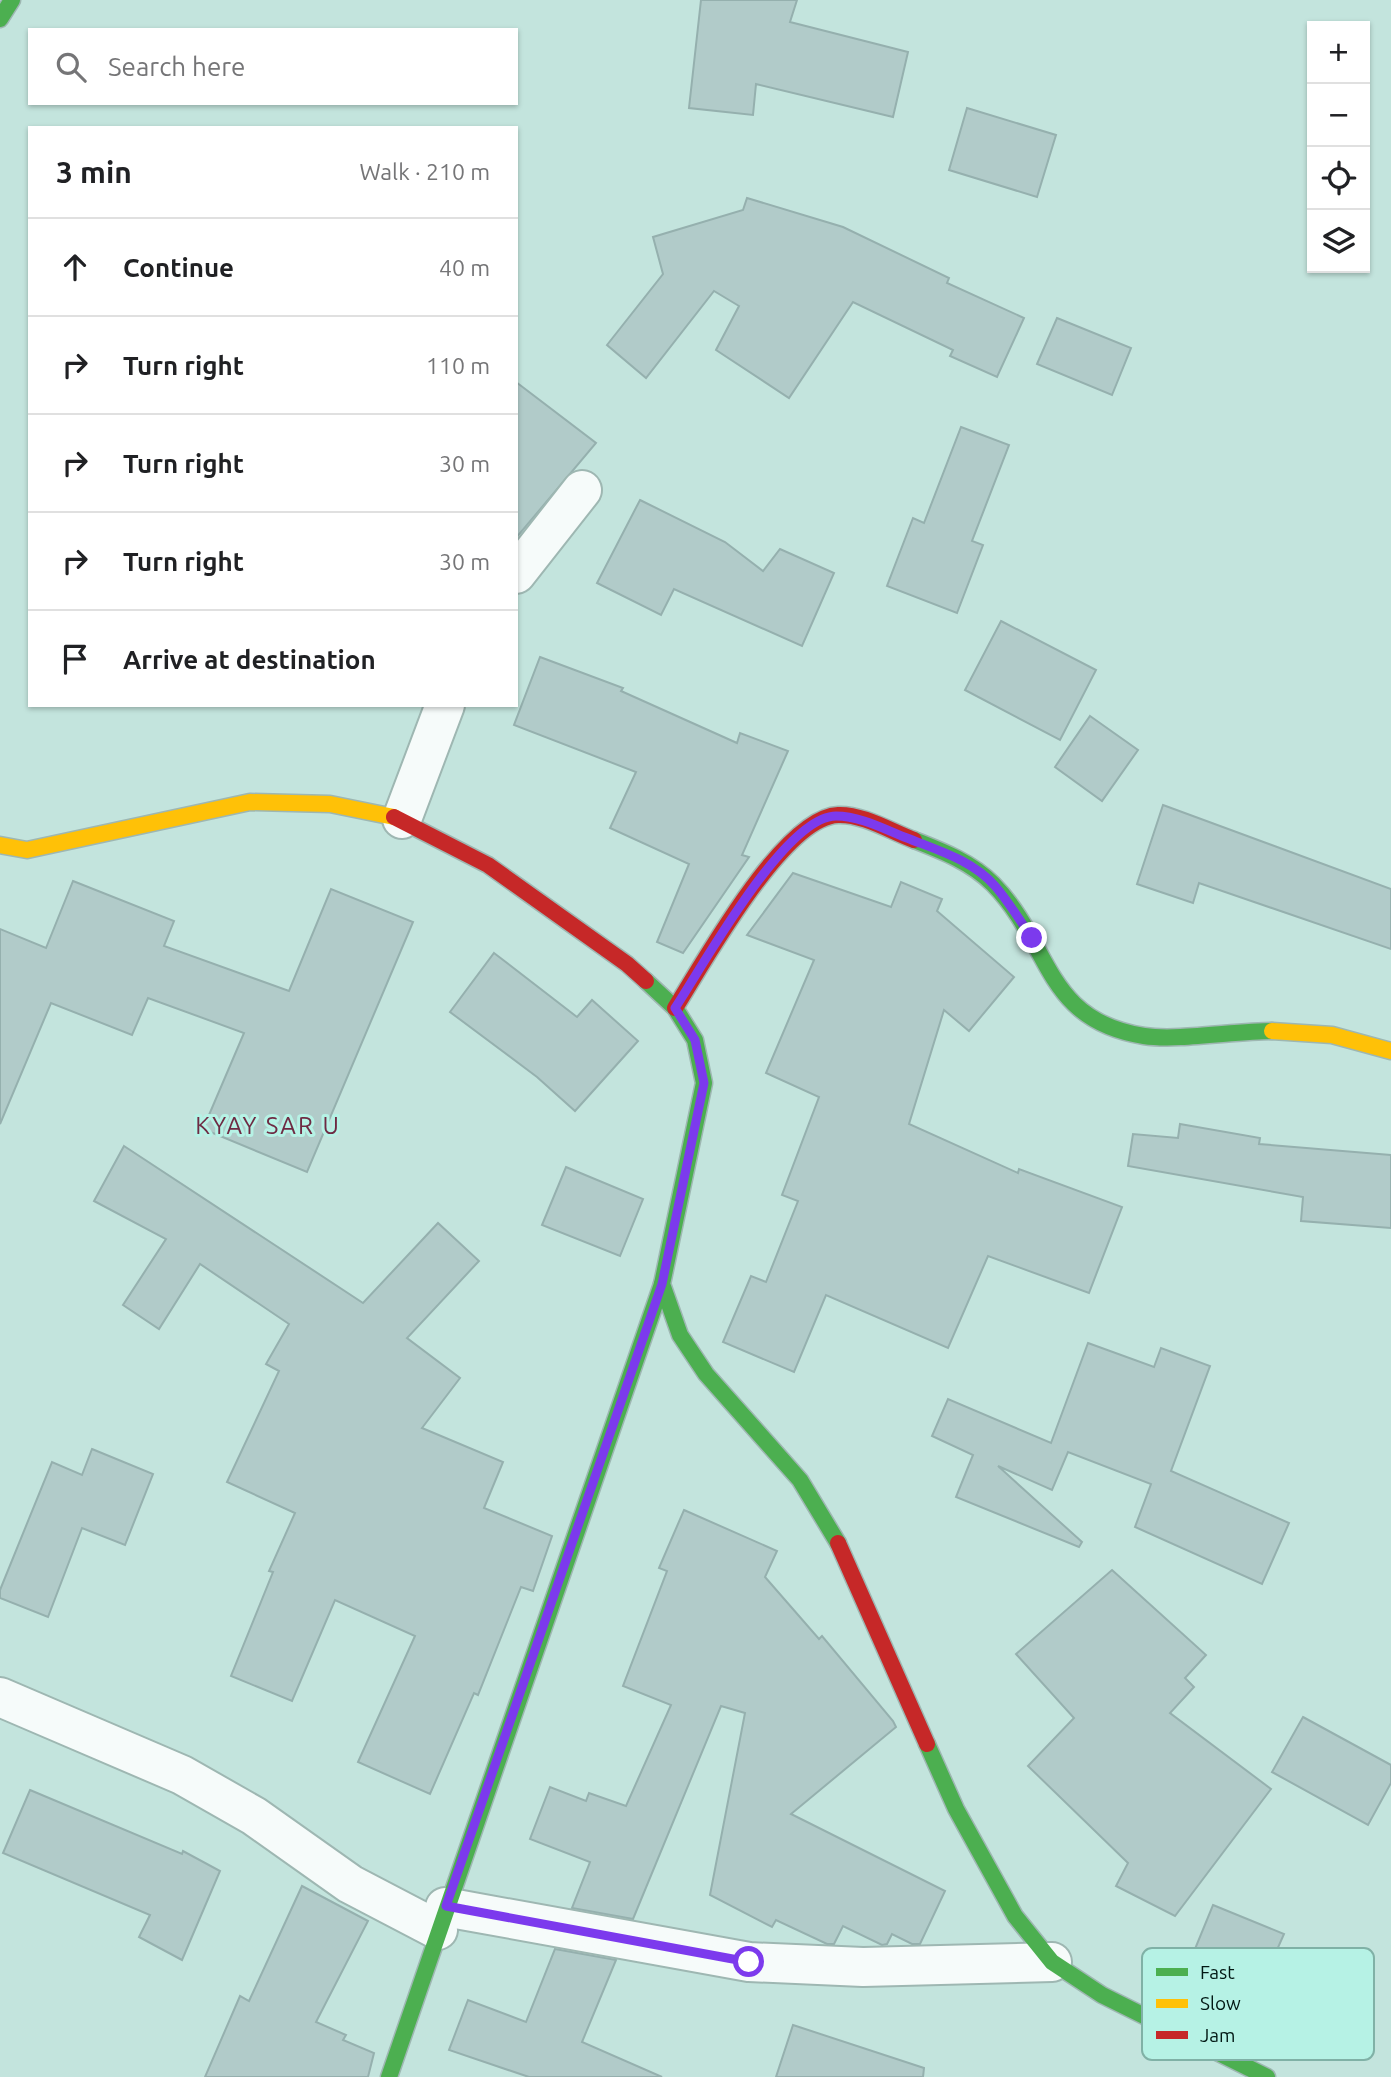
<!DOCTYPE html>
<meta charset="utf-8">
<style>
:root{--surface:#fff;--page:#f2f2f2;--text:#202124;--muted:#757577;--line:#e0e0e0}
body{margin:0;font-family:Ubuntu,sans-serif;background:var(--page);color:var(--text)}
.controls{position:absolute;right:21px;top:21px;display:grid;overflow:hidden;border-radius:0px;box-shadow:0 2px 5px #0004}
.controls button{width:63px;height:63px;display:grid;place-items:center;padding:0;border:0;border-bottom:2px solid var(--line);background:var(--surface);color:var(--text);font:35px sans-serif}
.stop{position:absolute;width:21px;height:21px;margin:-16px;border:5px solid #7c3aed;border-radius:50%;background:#fff}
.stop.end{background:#7c3aed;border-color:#fff;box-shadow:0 2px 7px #0008}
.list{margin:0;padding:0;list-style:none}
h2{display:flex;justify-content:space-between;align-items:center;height:91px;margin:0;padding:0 28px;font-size:30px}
h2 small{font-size:23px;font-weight:400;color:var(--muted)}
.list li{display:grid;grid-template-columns:46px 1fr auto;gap:21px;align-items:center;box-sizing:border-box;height:98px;padding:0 28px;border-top:2px solid var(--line)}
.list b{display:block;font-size:26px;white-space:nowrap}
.list em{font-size:23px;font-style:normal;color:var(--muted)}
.icon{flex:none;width:38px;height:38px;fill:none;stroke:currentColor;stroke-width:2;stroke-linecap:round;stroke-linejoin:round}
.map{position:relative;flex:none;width:1391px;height:2077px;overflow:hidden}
.search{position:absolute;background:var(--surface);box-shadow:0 2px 5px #0004;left:28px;top:28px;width:490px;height:77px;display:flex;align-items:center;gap:18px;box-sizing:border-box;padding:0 24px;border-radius:0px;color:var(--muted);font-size:26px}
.panel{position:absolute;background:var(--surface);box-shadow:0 2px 5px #0004;left:28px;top:126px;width:490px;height:581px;border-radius:0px}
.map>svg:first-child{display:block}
</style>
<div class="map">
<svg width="1391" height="2077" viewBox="0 0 1391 2077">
<rect width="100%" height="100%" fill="#c3e4dd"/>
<g fill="#b1cbc9" stroke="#95b0ae" stroke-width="2">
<path d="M 701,0 L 797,0 L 790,22 L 908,52 L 893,117 L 756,84 L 753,115 L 689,108 Z"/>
<path d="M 967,108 L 1056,135 L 1037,197 L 949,170 Z"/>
<path d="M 747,198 L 843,227 L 949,278 L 947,283 L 1024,318 L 997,377 L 950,356 L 953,350 L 853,302 L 789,398 L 716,350 L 739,306 L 714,291 L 646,378 L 607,345 L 663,274 L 653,237 L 743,210 Z"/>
<path d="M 1057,318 L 1131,348 L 1112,395 L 1037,364 Z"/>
<path d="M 516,382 L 596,443 L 516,538 Z"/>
<path d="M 961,427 L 1009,445 L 972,541 L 983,545 L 957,613 L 887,586 L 913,518 L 924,523 Z"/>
<path d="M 640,500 L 725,542 L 763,571 L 780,549 L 834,573 L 802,646 L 674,589 L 661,615 L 597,583 Z"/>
<path d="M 1001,621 L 1096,670 L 1060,740 L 965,690 Z"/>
<path d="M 540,657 L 623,688 L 621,691 L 737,743 L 740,733 L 788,751 L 742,855 L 749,857 L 683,953 L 657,942 L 689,864 L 610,828 L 636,772 L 514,725 Z"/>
<path d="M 1090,716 L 1138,750 L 1102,801 L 1055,767 Z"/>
<path d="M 1163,805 L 1391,889 L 1391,949 L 1199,883 L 1193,903 L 1137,884 Z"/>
<path d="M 793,873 L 891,907 L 901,882 L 942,899 L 937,911 L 1014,977 L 969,1031 L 944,1010 L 909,1124 L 1018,1173 L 1019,1169 L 1122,1207 L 1089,1293 L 988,1256 L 948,1348 L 826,1295 L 794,1372 L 723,1342 L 751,1276 L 766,1282 L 798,1201 L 782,1195 L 819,1097 L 766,1073 L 814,960 L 747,935 Z"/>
<path d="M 73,881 L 174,921 L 164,946 L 289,991 L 331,889 L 413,922 L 307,1172 L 203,1129 L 244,1033 L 148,998 L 132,1035 L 51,1003 L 0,1124 L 0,929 L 46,948 Z"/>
<path d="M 494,953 L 577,1017 L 592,1000 L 638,1041 L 575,1111 L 537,1077 L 450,1012 Z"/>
<path d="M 1180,1124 L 1260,1138 L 1259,1144 L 1391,1155 L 1391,1228 L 1301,1221 L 1303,1197 L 1128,1166 L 1133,1134 L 1178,1138 Z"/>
<path d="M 124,1146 L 363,1303 L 438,1223 L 479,1261 L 407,1338 L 460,1378 L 422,1428 L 503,1462 L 484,1508 L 552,1536 L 533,1591 L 521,1587 L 478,1695 L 474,1693 L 430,1794 L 358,1762 L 415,1636 L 335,1600 L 292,1701 L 231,1676 L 273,1572 L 269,1571 L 295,1513 L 227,1482 L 279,1371 L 266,1364 L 289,1324 L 200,1264 L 159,1329 L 123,1305 L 166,1239 L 94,1201 Z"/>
<path d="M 566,1167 L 643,1199 L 620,1256 L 542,1225 Z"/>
<path d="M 1088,1343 L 1154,1367 L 1161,1348 L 1210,1366 L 1171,1471 L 1289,1523 L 1262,1584 L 1135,1527 L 1151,1484 L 1068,1452 L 1052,1490 L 998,1466 L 1082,1542 L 1079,1547 L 956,1497 L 973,1455 L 932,1436 L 948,1399 L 1051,1443 Z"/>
<path d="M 92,1449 L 153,1474 L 125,1545 L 82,1528 L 48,1617 L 0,1598 L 0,1590 L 52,1462 L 82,1475 Z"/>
<path d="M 684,1510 L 777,1551 L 765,1577 L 819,1639 L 822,1636 L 893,1721 L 896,1727 L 791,1814 L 945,1891 L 920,1944 L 912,1944 L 892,1934 L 887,1944 L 882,1945 L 843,1926 L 834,1944 L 827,1944 L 776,1920 L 772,1927 L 710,1895 L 745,1713 L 721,1706 L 633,1919 L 572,1908 L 590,1862 L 530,1839 L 550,1787 L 586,1801 L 589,1793 L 626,1806 L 671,1705 L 623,1686 L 667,1571 L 659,1568 Z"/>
<path d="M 1112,1570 L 1206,1655 L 1185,1678 L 1194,1687 L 1170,1713 L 1271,1789 L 1175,1916 L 1116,1886 L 1128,1863 L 1028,1766 L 1074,1718 L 1016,1654 Z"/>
<path d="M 1303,1717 L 1391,1765 L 1391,1783 L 1368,1825 L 1272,1772 Z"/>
<path d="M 30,1790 L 182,1854 L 183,1851 L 220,1871 L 182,1960 L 139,1937 L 150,1915 L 3,1853 Z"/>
<path d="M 302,1886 L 368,1921 L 316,2022 L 346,2035 L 343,2040 L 374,2053 L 368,2077 L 205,2077 L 240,1996 L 249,2001 Z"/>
<path d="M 1213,1905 L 1284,1934 L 1257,1995 L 1188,1966 Z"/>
<path d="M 555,1949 L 616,1960 L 582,2042 L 662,2077 L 529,2077 L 449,2050 L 468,2000 L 526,2022 Z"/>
<path d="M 793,2025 L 924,2068 L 923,2077 L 776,2077 Z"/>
</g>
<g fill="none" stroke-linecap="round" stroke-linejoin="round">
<g stroke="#9eb7b2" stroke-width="42">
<g id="street">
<path d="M 516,574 L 582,490"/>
<path d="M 402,819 L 445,705"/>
<path d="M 0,1697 L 182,1775 L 254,1816 L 350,1884 L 438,1930"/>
<path d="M 445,1907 L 749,1962 L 863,1967 L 1052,1962"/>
</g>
</g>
<g stroke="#9eb7b2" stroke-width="19">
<g id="fast">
<path d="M 0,19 L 12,0"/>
<path d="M 914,840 C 942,851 971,862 993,884 C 1052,944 1043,1020 1144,1036 C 1178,1041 1235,1031 1272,1031"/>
<path d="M 646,981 L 675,1008 L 695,1040 L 704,1083 L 662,1284 L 680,1335 L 706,1374 L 800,1480 L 838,1543"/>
<path d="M 927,1744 L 956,1809 L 1015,1916 L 1052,1962 L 1102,1995 L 1267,2077"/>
<path d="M 389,2077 L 662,1284"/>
</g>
</g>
<g stroke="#9eb7b2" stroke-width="19">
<g id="slow">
<path d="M 0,845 L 27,850 L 250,802 L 330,804 L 394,817"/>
<path d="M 1272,1031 L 1332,1035 L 1391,1051"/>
</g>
</g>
<g stroke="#9eb7b2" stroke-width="19">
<g id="jam">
<path d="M 394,817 L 488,865 L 627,964 L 646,981"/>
<path d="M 675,1008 C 703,964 783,817 838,815 C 863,814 890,831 914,840"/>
<path d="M 838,1543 L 927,1744"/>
</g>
</g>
<use href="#street" stroke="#f6fbfa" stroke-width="38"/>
<use href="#fast" stroke="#4caf50" stroke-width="16"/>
<use href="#slow" stroke="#ffc107" stroke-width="16"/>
<use href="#jam" stroke="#c62828" stroke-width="16"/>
</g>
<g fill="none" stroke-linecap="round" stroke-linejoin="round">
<path stroke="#7c3aed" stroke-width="9" d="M 749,1962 L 446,1906 L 662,1284 L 704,1083 L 695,1040 L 675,1008 C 703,966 785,816 836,816 C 860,816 884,829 907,838 C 937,850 972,860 995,886 C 1009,902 1020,921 1032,938"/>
</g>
<g text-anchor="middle" stroke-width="6" stroke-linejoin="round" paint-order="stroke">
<g font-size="24" letter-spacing="2" fill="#6e2a43" stroke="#b6f2e5">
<text x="268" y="1134">KYAY SAR U</text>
</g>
</g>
<rect x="1142" y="1948" width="232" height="112" rx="10" fill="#b6f2e5" stroke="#80b1a6" stroke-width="2"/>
<rect x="1156" y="1968" width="32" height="8" fill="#4caf50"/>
<rect x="1156" y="1999" width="32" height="9" fill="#ffc107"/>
<rect x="1156" y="2031" width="32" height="8" fill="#c62828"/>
<g font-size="19" fill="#021814">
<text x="1200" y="1979">Fast</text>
<text x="1200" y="2010">Slow</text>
<text x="1200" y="2042">Jam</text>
</g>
</svg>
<div class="controls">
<button>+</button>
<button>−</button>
<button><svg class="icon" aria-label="locate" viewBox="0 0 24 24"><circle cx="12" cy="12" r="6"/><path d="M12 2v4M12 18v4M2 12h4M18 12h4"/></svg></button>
<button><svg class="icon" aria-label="layers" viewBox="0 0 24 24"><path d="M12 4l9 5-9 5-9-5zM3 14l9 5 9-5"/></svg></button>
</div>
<div class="stop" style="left:749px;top:1962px"></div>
<div class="stop end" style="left:1032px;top:938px"></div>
<div class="search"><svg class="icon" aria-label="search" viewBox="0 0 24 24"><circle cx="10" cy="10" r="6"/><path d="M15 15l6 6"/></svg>Search here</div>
<section class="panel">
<h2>3 min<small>Walk · 210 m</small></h2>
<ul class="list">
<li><svg class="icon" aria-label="ahead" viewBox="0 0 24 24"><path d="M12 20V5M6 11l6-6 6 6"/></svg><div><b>Continue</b></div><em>40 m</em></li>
<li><svg class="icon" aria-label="right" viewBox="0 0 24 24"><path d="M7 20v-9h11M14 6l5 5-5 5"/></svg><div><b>Turn right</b></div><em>110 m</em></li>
<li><svg class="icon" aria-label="right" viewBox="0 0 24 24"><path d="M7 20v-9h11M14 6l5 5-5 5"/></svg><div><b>Turn right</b></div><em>30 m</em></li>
<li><svg class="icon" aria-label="right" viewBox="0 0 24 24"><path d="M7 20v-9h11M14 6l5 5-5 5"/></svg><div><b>Turn right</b></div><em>30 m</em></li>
<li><svg class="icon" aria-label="arrive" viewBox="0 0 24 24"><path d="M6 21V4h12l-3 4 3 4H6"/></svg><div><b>Arrive at destination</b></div></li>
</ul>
</section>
</div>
